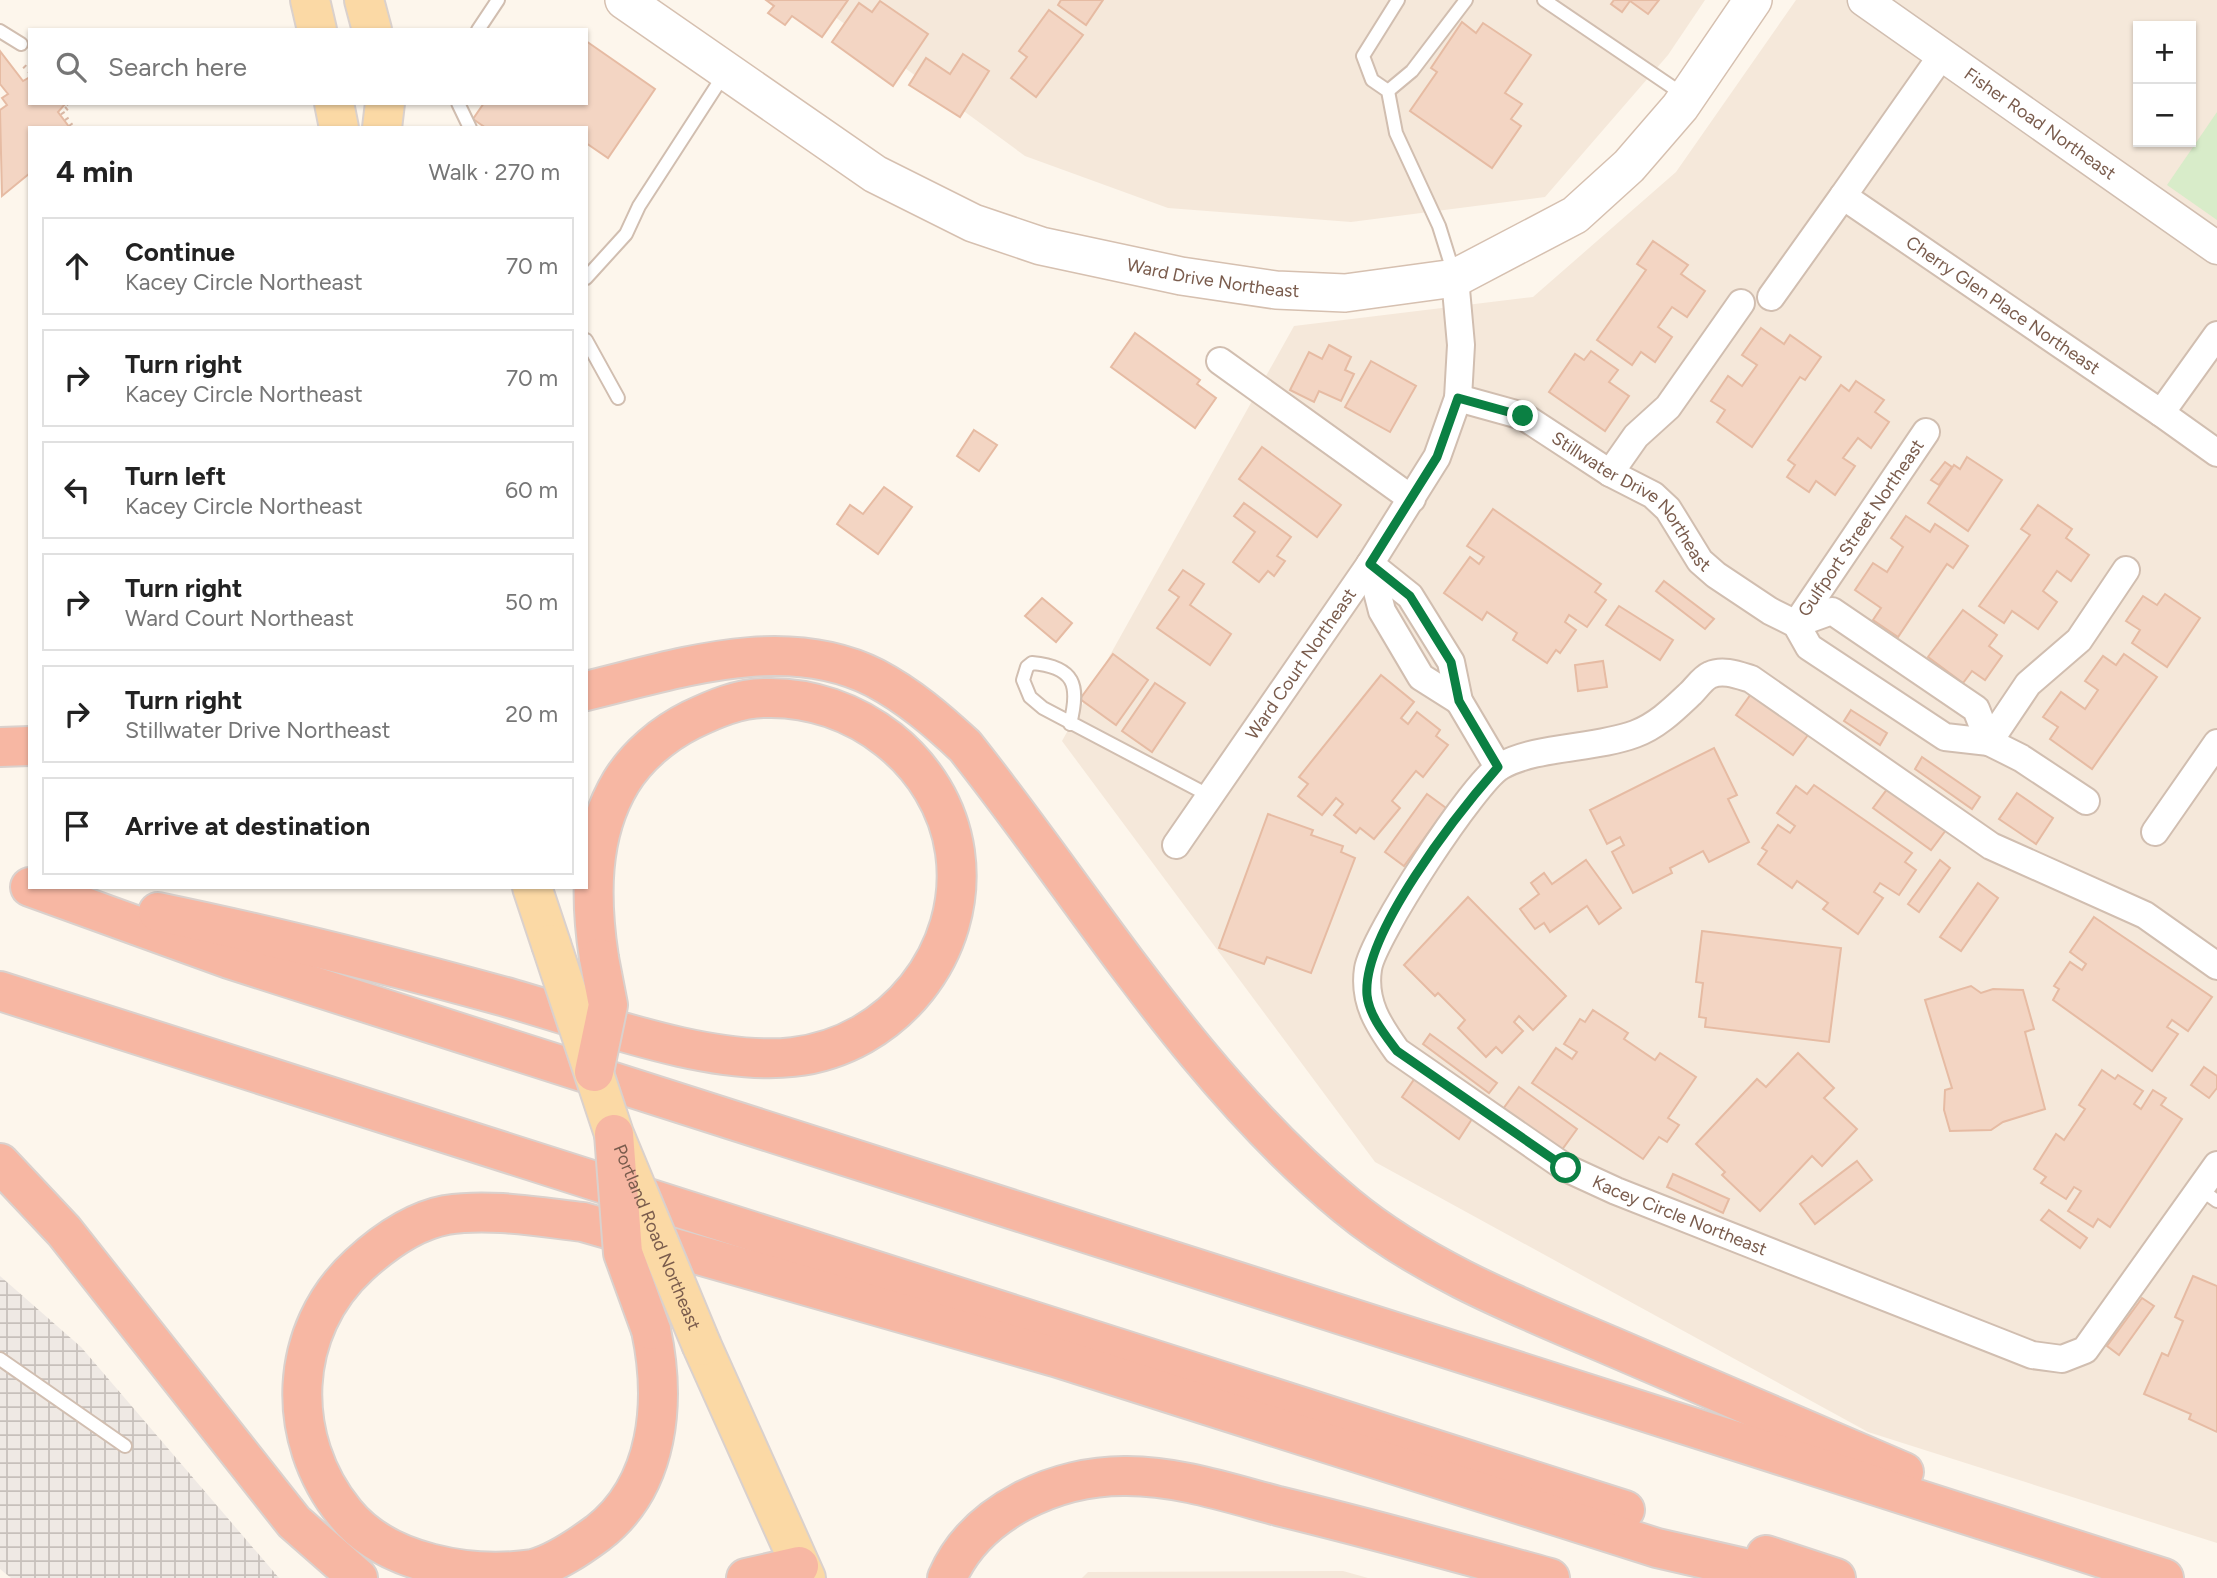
<!DOCTYPE html>
<meta charset="utf-8">
<style>
:root{--surface:#fff;--page:#f2f2f2;--text:#222;--muted:#767676;--line:#e0e0e0}
body{margin:0;font-family:Figtree,sans-serif;background:var(--page);color:var(--text)}
.controls{position:absolute;right:21px;top:21px;display:grid;overflow:hidden;border-radius:0px;box-shadow:0 2px 5px #0004}
.controls button{width:63px;height:63px;display:grid;place-items:center;padding:0;border:0;border-bottom:2px solid var(--line);background:var(--surface);color:var(--text);font:35px sans-serif}
.stop{position:absolute;width:21px;height:21px;margin:-16px;border:5px solid #0b8043;border-radius:50%;background:#fff}
.stop.end{background:#0b8043;border-color:#fff;box-shadow:0 2px 7px #0008}
.list{margin:0;padding:0;list-style:none}
h2{display:flex;justify-content:space-between;align-items:center;height:91px;margin:0;padding:0 28px;font-size:30px}
h2 small{font-size:23px;font-weight:400;color:var(--muted)}
.list li{display:grid;grid-template-columns:46px 1fr auto;gap:21px;align-items:center;box-sizing:border-box;height:98px;margin:0 14px 14px;padding:0 14px;border:2px solid var(--line);border-radius:0px}
.list b{display:block;font-size:26px;white-space:nowrap}
.list p{margin:0;font-size:23px;white-space:nowrap;color:var(--muted)}
.list em{font-size:23px;font-style:normal;color:var(--muted)}
.icon{flex:none;width:38px;height:38px;fill:none;stroke:currentColor;stroke-width:2;stroke-linecap:round;stroke-linejoin:round}
.map{position:relative;flex:none;width:2217px;height:1578px;overflow:hidden}
.search{position:absolute;background:var(--surface);box-shadow:0 2px 5px #0004;left:28px;top:28px;width:560px;height:77px;display:flex;align-items:center;gap:18px;box-sizing:border-box;padding:0 24px;border-radius:0px;color:var(--muted);font-size:26px}
.panel{position:absolute;background:var(--surface);box-shadow:0 2px 5px #0004;left:28px;top:126px;width:560px;height:763px;border-radius:0px}
.map>svg:first-child{display:block}
</style>
<div class="map">
<svg width="2217" height="1578" viewBox="0 0 2217 1578">
<defs>
<pattern id="industrial-grid" width="8" height="8" patternUnits="userSpaceOnUse" patternTransform="scale(1.75)"><rect width="8" height="8" fill="#efe9e4"/><path d="M0 4h8M4 0v8" fill="none" stroke="#c7c0bb"/></pattern>
</defs>
<rect width="100%" height="100%" fill="#fdf6ec"/>
<g fill="#f5e8da" fill-rule="evenodd">
<path d="M 812,0 L 1705,0 L 1668,55 L 1545,197 L 1351,222 L 1168,208 L 1025,156 Z"/>
<path d="M 1796,0 L 2217,0 L 2217,1543 L 1868,1432 L 1375,1162 L 1062,741 L 1294,326 L 1533,297 L 1676,172 ZM 2138,26 L 2191,26 L 2191,142 L 2138,142 Z"/>
<path d="M 1343,1571 L 1368,1578 L 1082,1578 L 1088,1572 Z"/>
</g>
<path fill="url(#industrial-grid)" d="M 0,1276 L 81,1347 L 279,1578 L 11,1578 L 0,1569 Z"/>
<path fill="#d8ecc9" d="M 2217,112 L 2217,220 L 2167,185 Z"/>
<g fill="#f3d5c3" stroke="#e6bba3" stroke-width="2">
<path d="M 766,0 L 848,0 L 822,37 L 792,16 L 785,25 L 768,13 L 774,6 Z"/>
<path d="M 1061,0 L 1103,0 L 1086,25 L 1058,5 Z"/>
<path d="M 1614,0 L 1659,0 L 1648,14 L 1630,1 L 1622,12 L 1611,4 Z"/>
<path d="M 880,1 L 928,34 L 893,86 L 832,42 L 859,3 L 872,12 Z"/>
<path d="M 1049,10 L 1083,35 L 1036,97 L 1011,78 L 1027,57 L 1019,51 Z"/>
<path d="M 1462,22 L 1476,33 L 1483,23 L 1531,55 L 1505,93 L 1522,104 L 1511,119 L 1521,126 L 1492,168 L 1410,111 L 1437,72 L 1431,68 Z"/>
<path d="M 586,41 L 655,89 L 608,158 L 586,143 L 586,128 L 486,128 L 473,119 L 484,103 L 586,103 Z"/>
<path d="M 0,51 L 23,81 L 30,77 L 30,103 L 66,103 L 58,112 L 70,128 L 30,128 L 30,173 L 2,196 L 0,110 L 7,105 L 2,98 L 8,94 L 0,84 Z"/>
<path d="M 963,54 L 989,71 L 960,117 L 909,85 L 926,58 L 950,74 Z"/>
<path d="M 1653,241 L 1688,265 L 1681,274 L 1705,291 L 1687,317 L 1672,307 L 1658,327 L 1672,337 L 1655,362 L 1641,352 L 1632,365 L 1597,340 L 1646,270 L 1637,264 Z"/>
<path d="M 1761,328 L 1784,344 L 1790,335 L 1821,357 L 1805,380 L 1800,377 L 1752,447 L 1717,422 L 1725,410 L 1711,401 L 1728,376 L 1742,386 L 1757,365 L 1742,355 Z"/>
<path d="M 1135,333 L 1200,380 L 1197,384 L 1216,398 L 1195,428 L 1111,367 Z"/>
<path d="M 1329,345 L 1351,357 L 1345,370 L 1354,374 L 1341,401 L 1319,391 L 1314,402 L 1290,390 L 1309,352 L 1322,359 Z"/>
<path d="M 1591,351 L 1618,370 L 1609,382 L 1629,396 L 1605,431 L 1549,392 L 1575,354 L 1584,360 Z"/>
<path d="M 1371,361 L 1416,386 L 1390,432 L 1345,407 Z"/>
<path d="M 1856,381 L 1884,400 L 1875,412 L 1889,422 L 1871,448 L 1858,438 L 1843,458 L 1855,466 L 1835,495 L 1816,481 L 1809,492 L 1787,477 L 1795,465 L 1788,460 L 1841,385 L 1849,391 Z"/>
<path d="M 974,430 L 997,445 L 979,471 L 957,456 Z"/>
<path d="M 1262,447 L 1341,505 L 1317,537 L 1239,479 Z"/>
<path d="M 1967,457 L 2002,480 L 1968,531 L 1928,503 L 1954,465 L 1960,469 Z"/>
<path d="M 1945,462 L 1952,467 L 1939,485 L 1931,480 Z"/>
<path d="M 884,487 L 912,507 L 878,554 L 837,524 L 850,505 L 863,514 Z"/>
<path d="M 1244,503 L 1291,537 L 1277,556 L 1285,561 L 1274,576 L 1268,571 L 1259,582 L 1233,562 L 1255,532 L 1234,516 Z"/>
<path d="M 2038,505 L 2072,529 L 2066,538 L 2089,555 L 2071,581 L 2057,571 L 2043,591 L 2057,602 L 2038,629 L 2012,611 L 2004,623 L 1979,606 L 2030,535 L 2021,529 Z"/>
<path d="M 1493,509 L 1601,584 L 1595,592 L 1606,600 L 1587,627 L 1569,615 L 1565,622 L 1576,630 L 1560,653 L 1556,650 L 1547,663 L 1513,640 L 1517,633 L 1487,612 L 1482,620 L 1444,593 L 1470,557 L 1479,564 L 1484,557 L 1467,546 Z"/>
<path d="M 1906,516 L 1930,532 L 1935,524 L 1968,546 L 1953,568 L 1947,564 L 1898,637 L 1873,620 L 1881,608 L 1855,590 L 1873,563 L 1887,572 L 1903,547 L 1891,538 Z"/>
<path d="M 1183,570 L 1204,584 L 1190,605 L 1231,634 L 1210,665 L 1157,628 L 1179,597 L 1169,590 Z"/>
<path d="M 1664,581 L 1714,619 L 1705,629 L 1656,591 Z"/>
<path d="M 2165,594 L 2200,618 L 2167,667 L 2132,643 L 2140,630 L 2126,621 L 2143,596 L 2157,605 Z"/>
<path d="M 1042,598 L 1072,623 L 1056,642 L 1025,616 Z"/>
<path d="M 1619,606 L 1673,640 L 1660,660 L 1606,625 Z"/>
<path d="M 1963,610 L 1997,635 L 1989,646 L 2002,656 L 1985,680 L 1972,671 L 1963,683 L 1928,657 Z"/>
<path d="M 1113,654 L 1148,680 L 1116,725 L 1080,699 Z"/>
<path d="M 2124,654 L 2157,677 L 2092,769 L 2050,739 L 2058,727 L 2043,717 L 2061,692 L 2085,709 L 2098,690 L 2085,681 L 2103,656 L 2116,665 Z"/>
<path d="M 1603,661 L 1607,687 L 1578,691 L 1575,665 Z"/>
<path d="M 1381,675 L 1414,702 L 1401,718 L 1408,724 L 1417,712 L 1440,730 L 1436,736 L 1448,745 L 1423,777 L 1416,771 L 1392,801 L 1400,808 L 1374,839 L 1360,828 L 1356,833 L 1334,815 L 1343,804 L 1336,798 L 1322,815 L 1298,796 L 1308,784 L 1299,777 Z"/>
<path d="M 1155,683 L 1185,703 L 1152,752 L 1122,731 Z"/>
<path d="M 1751,694 L 1808,735 L 1793,755 L 1736,715 Z"/>
<path d="M 1851,710 L 1887,733 L 1880,745 L 1844,721 Z"/>
<path d="M 1714,748 L 1737,795 L 1728,799 L 1749,842 L 1709,862 L 1703,851 L 1670,868 L 1672,873 L 1633,893 L 1612,852 L 1624,845 L 1620,837 L 1607,844 L 1590,810 Z"/>
<path d="M 1922,757 L 1980,797 L 1972,809 L 1915,769 Z"/>
<path d="M 1814,785 L 1912,853 L 1905,862 L 1916,870 L 1899,895 L 1880,883 L 1874,892 L 1883,898 L 1858,934 L 1823,909 L 1828,903 L 1797,881 L 1792,888 L 1758,864 L 1767,851 L 1762,848 L 1778,825 L 1790,833 L 1795,826 L 1777,813 L 1796,786 L 1807,794 Z"/>
<path d="M 1888,788 L 1946,830 L 1931,850 L 1873,808 Z"/>
<path d="M 2017,793 L 2053,818 L 2036,844 L 1999,819 Z"/>
<path d="M 1427,794 L 1446,808 L 1404,866 L 1385,852 Z"/>
<path d="M 1268,814 L 1313,830 L 1311,835 L 1343,846 L 1341,852 L 1355,858 L 1311,973 L 1267,957 L 1264,964 L 1219,948 Z"/>
<path d="M 1586,860 L 1621,908 L 1599,924 L 1587,906 L 1550,932 L 1544,923 L 1535,929 L 1520,909 L 1539,894 L 1531,883 L 1544,873 L 1552,884 Z"/>
<path d="M 1940,860 L 1950,868 L 1919,912 L 1908,904 Z"/>
<path d="M 1978,883 L 1998,898 L 1961,951 L 1940,937 Z"/>
<path d="M 1468,897 L 1566,996 L 1533,1030 L 1519,1016 L 1514,1022 L 1523,1031 L 1502,1053 L 1496,1047 L 1486,1057 L 1458,1028 L 1465,1020 L 1438,993 L 1435,996 L 1404,965 Z"/>
<path d="M 2094,917 L 2212,997 L 2188,1031 L 2172,1020 L 2167,1027 L 2178,1034 L 2152,1071 L 2053,1000 L 2059,989 L 2054,986 L 2070,962 L 2082,970 L 2086,964 L 2070,952 Z"/>
<path d="M 1702,931 L 1841,948 L 1829,1042 L 1705,1027 L 1706,1018 L 1699,1017 L 1703,983 L 1696,982 Z"/>
<path d="M 1971,986 L 1981,993 L 1993,989 L 2023,990 L 2034,1029 L 2025,1032 L 2045,1109 L 2003,1122 L 1991,1130 L 1950,1131 L 1944,1110 L 1945,1090 L 1952,1088 L 1925,1000 Z"/>
<path d="M 1593,1010 L 1628,1033 L 1624,1039 L 1655,1060 L 1660,1053 L 1696,1077 L 1668,1118 L 1679,1125 L 1667,1142 L 1659,1137 L 1643,1159 L 1532,1083 L 1556,1048 L 1572,1059 L 1577,1052 L 1564,1044 L 1580,1019 L 1585,1022 Z"/>
<path d="M 1430,1034 L 1497,1083 L 1489,1093 L 1423,1044 Z"/>
<path d="M 1798,1053 L 1834,1088 L 1824,1098 L 1857,1129 L 1822,1166 L 1812,1156 L 1760,1211 L 1722,1175 L 1725,1172 L 1696,1144 L 1757,1079 L 1766,1087 Z"/>
<path d="M 2204,1067 L 2217,1076 L 2217,1088 L 2209,1098 L 2191,1085 Z"/>
<path d="M 2102,1070 L 2115,1079 L 2118,1075 L 2143,1091 L 2134,1104 L 2141,1109 L 2153,1090 L 2166,1098 L 2161,1105 L 2182,1119 L 2110,1227 L 2098,1219 L 2093,1227 L 2068,1211 L 2081,1191 L 2074,1187 L 2066,1199 L 2041,1183 L 2046,1177 L 2034,1169 L 2056,1134 L 2064,1140 L 2085,1109 L 2079,1105 Z"/>
<path d="M 1415,1078 L 1472,1119 L 1459,1139 L 1402,1097 Z"/>
<path d="M 1519,1087 L 1577,1129 L 1561,1151 L 1503,1109 Z"/>
<path d="M 1857,1161 L 1872,1180 L 1815,1224 L 1800,1204 Z"/>
<path d="M 1673,1174 L 1729,1199 L 1723,1213 L 1667,1187 Z"/>
<path d="M 2049,1210 L 2087,1238 L 2080,1248 L 2041,1220 Z"/>
<path d="M 2193,1276 L 2217,1286 L 2217,1432 L 2189,1419 L 2191,1414 L 2144,1394 L 2162,1353 L 2168,1356 L 2183,1321 L 2175,1317 Z"/>
<path d="M 2142,1298 L 2154,1306 L 2119,1355 L 2107,1346 Z"/>
</g>
<g fill="none" stroke-linecap="round" stroke-linejoin="round">
<g stroke="#d1beb0" stroke-width="16">
<g id="service">
<path d="M 1398,0 L 1363,56 L 1372,80 L 1388,91 L 1396,133 L 1439,226 L 1454,274"/>
<path d="M 1544,0 L 1684,95"/>
<path d="M 478,30 L 498,0"/>
<path d="M 0,31 L 21,44"/>
<path d="M 1388,91 L 1412,71 L 1466,0"/>
<path d="M 458,103 L 470,128"/>
<path d="M 586,278 L 626,234 L 639,206 L 725,73"/>
<path d="M 586,340 L 618,398"/>
<path d="M 1070,724 C 1080,685 1075,667 1032,663 L 1027,667 L 1023,680 L 1030,697 L 1043,708 L 1210,796"/>
<path d="M 2200,1189 L 2217,1201"/>
<path d="M 0,1359 L 125,1446"/>
</g>
</g>
<g stroke="#d1beb0" stroke-width="30">
<g id="minor">
<path id="s1" d="M 1942,55 L 1843,196 L 2161,413 L 2217,335"/>
<path d="M 1771,297 L 1843,196"/>
<path d="M 1220,361 L 1412,499"/>
<path id="s2" d="M 1458,398 L 1523,416 L 1610,473 L 1653,495 L 1668,509 L 1700,561 L 1716,575 L 1770,611 L 1796,624 L 1809,647 L 1945,737 L 1989,742 L 2021,758 L 2086,801"/>
<path d="M 2161,413 L 2217,453"/>
<path d="M 1610,473 L 1636,436 L 1668,407 L 1741,303"/>
<path d="M 1370,564 L 1410,596 L 1451,662 L 1459,701 L 1498,767"/>
<path d="M 1370,564 L 1382,611 L 1421,677 L 1459,701"/>
<path d="M 1796,624 L 1832,611 L 1976,709 L 1989,742"/>
<path id="s3" d="M 1796,624 L 1926,432"/>
<path d="M 1989,742 L 2028,684 L 2079,640 L 2126,570"/>
<path d="M 2155,832 L 2217,743"/>
<path id="s4" d="M 1176,845 L 1370,564 L 1437,457 L 1458,398 L 1461,345 L 1455,278"/>
<path id="s5" d="M 2217,966 L 2145,915 L 1991,846 L 1751,679 C 1738,675 1723,669 1710,675 C 1703,678 1696,688 1691,693 C 1674,709 1657,726 1635,734 C 1595,749 1536,746 1501,766 C 1475,780 1372,938 1368,969 C 1363,1002 1379,1026 1397,1051 L 1566,1168 L 1616,1191 L 2032,1355 L 2062,1359 L 2085,1350 L 2217,1165"/>
</g>
</g>
<g stroke="#d1beb0" stroke-width="35">
<g id="tertiary">
<path id="s6" d="M 1864,0 L 2217,248"/>
</g>
</g>
<g stroke="#d6c0b0" stroke-width="40">
<g id="secondary">
<path id="s7" d="M 624,0 L 875,174 L 973,223 L 1041,246 L 1181,276 L 1276,290 L 1345,293 L 1455,278 L 1575,215 L 1629,166 L 1680,107 L 1753,0"/>
</g>
</g>
<g stroke="#dad1cd" stroke-width="42">
<g id="primary">
<path d="M 310,0 L 317,30"/>
<path d="M 364,0 L 372,30"/>
<path d="M 334,103 L 339,128"/>
<path d="M 382,128 L 385,103"/>
<path d="M 532,887 L 551,944"/>
<path d="M 702,1346 L 806,1578"/>
</g>
</g>
<g stroke="#dad1cd" stroke-width="42">
<g id="motorway">
<path d="M 586,691 C 678,669 784,632 875,678 C 909,696 937,720 965,746 C 1088,901 1193,1079 1347,1206 C 1423,1269 1522,1308 1611,1346 C 1709,1388 1806,1430 1904,1472"/>
<path d="M 0,747 L 30,746"/>
<path d="M 30,887 L 229,959 L 2164,1578"/>
<path d="M 158,912 C 274,936 389,965 502,996 C 585,1019 709,1067 793,1057 C 893,1046 969,952 955,852 C 942,761 855,695 765,698 C 739,698 714,709 691,720 C 663,734 637,756 621,782 C 589,835 590,899 599,958"/>
<path d="M 0,991 L 1625,1510"/>
<path d="M 0,1163 L 64,1231 L 294,1522 L 358,1578"/>
<path d="M 651,1330 C 666,1401 660,1485 598,1533 C 579,1547 556,1563 533,1569 C 471,1578 386,1564 345,1513 C 284,1438 288,1330 359,1265 C 383,1243 414,1221 446,1215 C 490,1208 539,1217 583,1222 L 1055,1357 L 1657,1548 L 1788,1578"/>
<path d="M 1766,1555 L 1836,1578"/>
<path d="M 746,1578 L 799,1566"/>
<path d="M 947,1578 C 976,1511 1057,1475 1127,1476 C 1178,1476 1229,1493 1278,1506 C 1369,1528 1459,1553 1550,1578"/>
</g>
</g>
<g stroke="#d9b8a5" stroke-width="4.5" stroke-dasharray="2 5" stroke-linecap="butt">
<path d="M 24,66 L 30,72"/>
<path d="M 68,103 L 70,106 L 62,112 L 73,128"/>
</g>
<use href="#service" stroke="#fff" stroke-width="12"/>
<use href="#minor" stroke="#fff" stroke-width="26"/>
<use href="#tertiary" stroke="#fff" stroke-width="32"/>
<use href="#secondary" stroke="#fff" stroke-width="37"/>
<use href="#primary" stroke="#fbd9a5" stroke-width="38"/>
<use href="#motorway" stroke="#f7b7a3" stroke-width="38"/>
<g stroke="#dad1cd" stroke-width="42" stroke-linecap="butt">
<g id="primary-bridge">
<path id="s8" d="M 551,944 L 614,1134 L 702,1346"/>
</g>
</g>
<g stroke="#dad1cd" stroke-width="42" stroke-linecap="butt">
<g id="motorway-bridge">
<path d="M 594,1072 L 608,1005 L 599,958"/>
<path d="M 614,1134 L 623,1253 L 651,1330"/>
</g>
</g>
<use href="#primary-bridge" stroke="#fbd9a5" stroke-width="38"/>
<use href="#motorway-bridge" stroke="#f7b7a3" stroke-width="38"/>
</g>
<g fill="none" stroke-linecap="round" stroke-linejoin="round">
<path stroke="#0b8043" stroke-width="9" d="M 1523,416 L 1458,398 L 1437,457 L 1370,564 L 1410,596 L 1451,662 L 1459,701 L 1498,767 C 1457,814 1362,934 1367,995 C 1369,1016 1386,1036 1397,1051 L 1566,1168"/>
</g>
<g text-anchor="middle" stroke-width="6" stroke-linejoin="round" paint-order="stroke">
<g font-size="18" fill="#7a5c4d" stroke="#fffaf3">
<text dy="6" stroke="none"><textPath href="#s6" startOffset="215">Fisher Road Northeast</textPath></text>
<text dy="6" stroke="none"><textPath href="#s7" startOffset="662">Ward Drive Northeast</textPath></text>
<text dy="6" stroke="none"><textPath href="#s1" startOffset="366">Cherry Glen Place Northeast</textPath></text>
<text dy="6" stroke="none"><textPath href="#s2" startOffset="208">Stillwater Drive Northeast</textPath></text>
<text dy="6" stroke="none"><textPath href="#s3" startOffset="116">Gulfport Street Northeast</textPath></text>
<text dy="6" stroke="none"><textPath href="#s4" startOffset="220">Ward Court Northeast</textPath></text>
<text dy="6" stroke="none"><textPath href="#s5" startOffset="1489">Kacey Circle Northeast</textPath></text>
<text dy="6" stroke="none"><textPath href="#s8" startOffset="312">Portland Road Northeast</textPath></text>
</g>
</g>
</svg>
<div class="controls">
<button>+</button>
<button>−</button>
</div>
<div class="stop" style="left:1566px;top:1168px"></div>
<div class="stop end" style="left:1523px;top:416px"></div>
<div class="search"><svg class="icon" aria-label="search" viewBox="0 0 24 24"><circle cx="10" cy="10" r="6"/><path d="M15 15l6 6"/></svg>Search here</div>
<section class="panel">
<h2>4 min<small>Walk · 270 m</small></h2>
<ul class="list">
<li><svg class="icon" aria-label="ahead" viewBox="0 0 24 24"><path d="M12 20V5M6 11l6-6 6 6"/></svg><div><b>Continue</b><p>Kacey Circle Northeast</p></div><em>70 m</em></li>
<li><svg class="icon" aria-label="right" viewBox="0 0 24 24"><path d="M7 20v-9h11M14 6l5 5-5 5"/></svg><div><b>Turn right</b><p>Kacey Circle Northeast</p></div><em>70 m</em></li>
<li><svg class="icon" aria-label="left" viewBox="0 0 24 24"><path d="M17 20v-9H6M10 6l-5 5 5 5"/></svg><div><b>Turn left</b><p>Kacey Circle Northeast</p></div><em>60 m</em></li>
<li><svg class="icon" aria-label="right" viewBox="0 0 24 24"><path d="M7 20v-9h11M14 6l5 5-5 5"/></svg><div><b>Turn right</b><p>Ward Court Northeast</p></div><em>50 m</em></li>
<li><svg class="icon" aria-label="right" viewBox="0 0 24 24"><path d="M7 20v-9h11M14 6l5 5-5 5"/></svg><div><b>Turn right</b><p>Stillwater Drive Northeast</p></div><em>20 m</em></li>
<li><svg class="icon" aria-label="arrive" viewBox="0 0 24 24"><path d="M6 21V4h12l-3 4 3 4H6"/></svg><div><b>Arrive at destination</b></div></li>
</ul>
</section>
</div>
